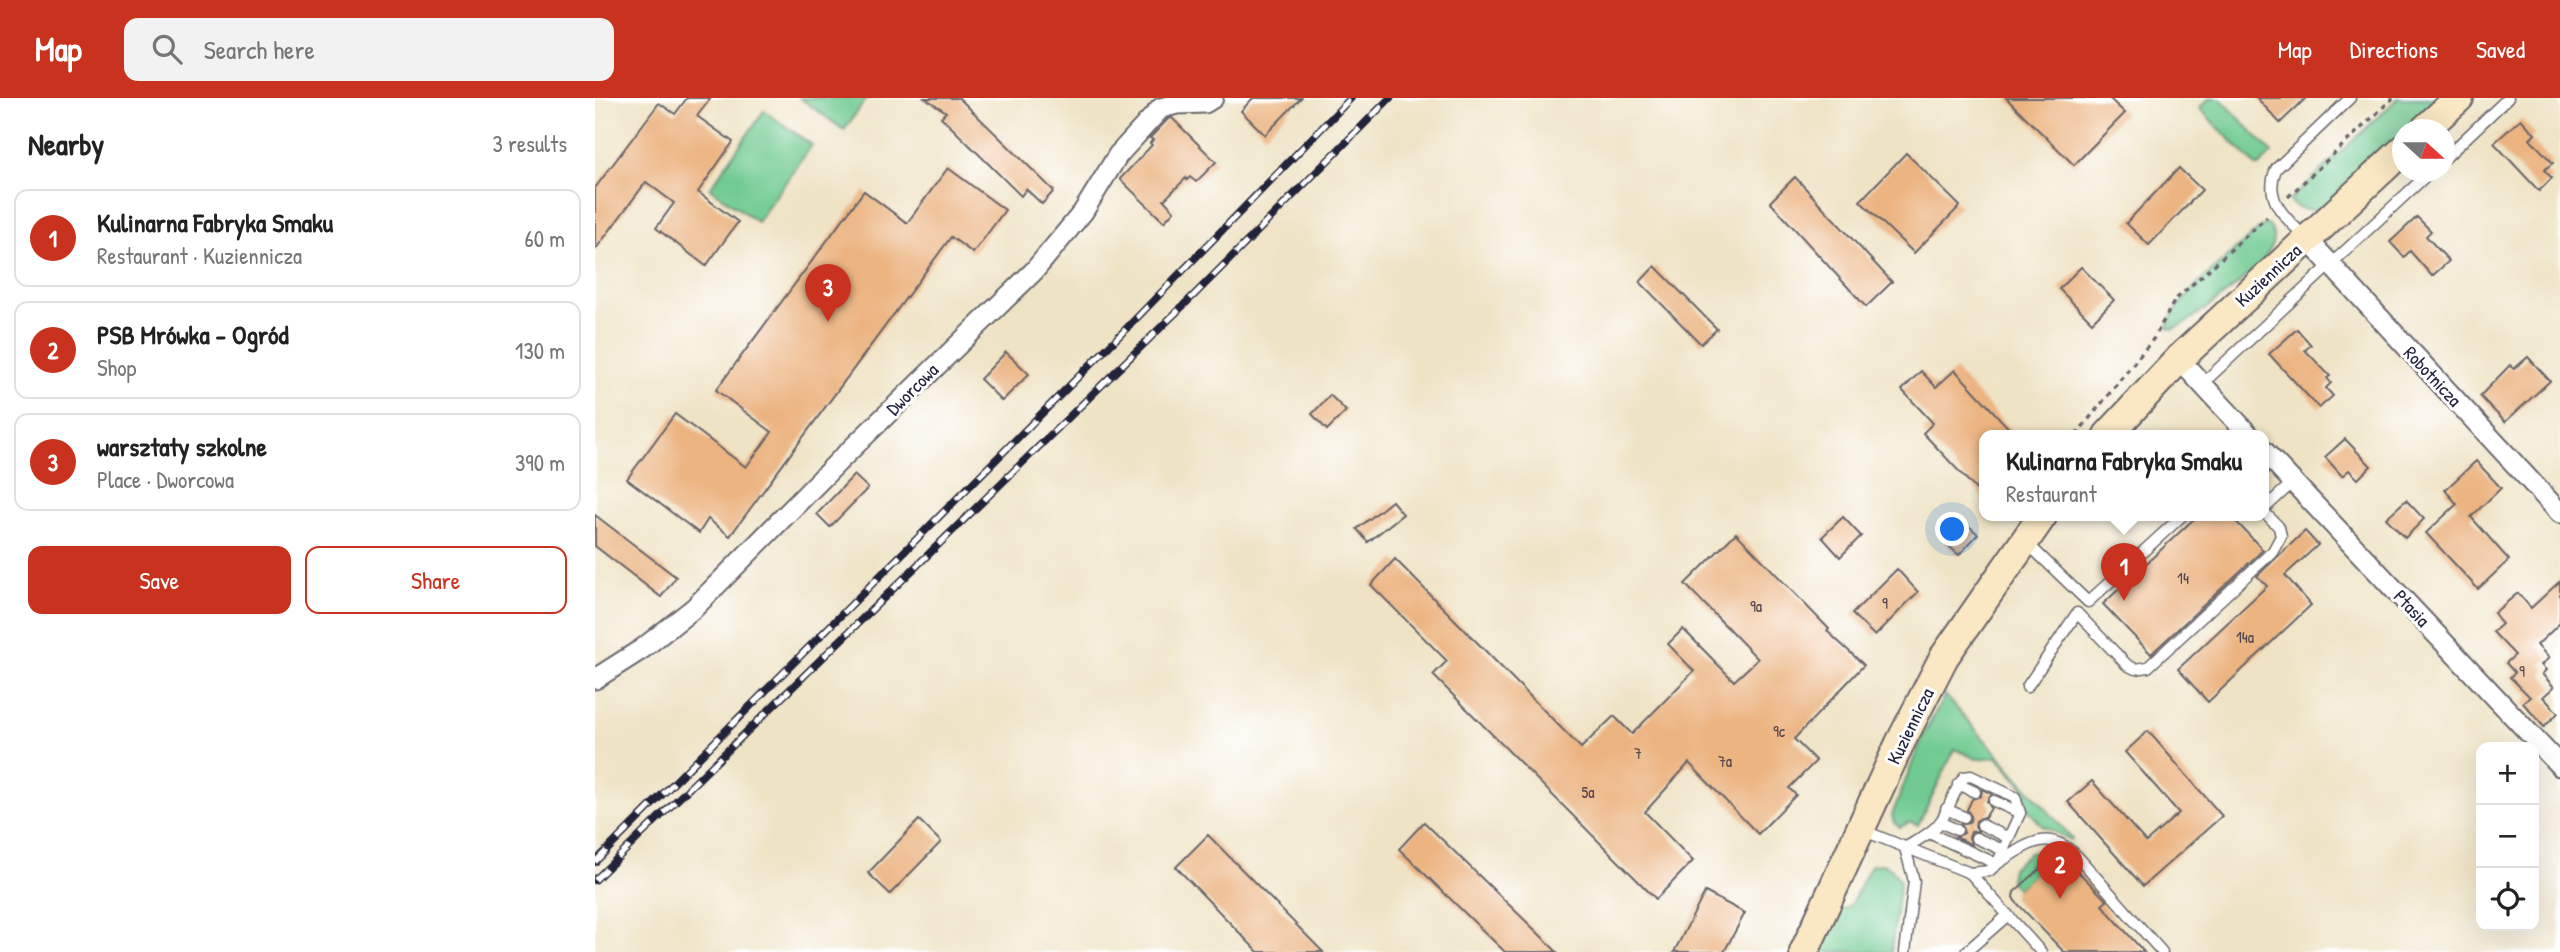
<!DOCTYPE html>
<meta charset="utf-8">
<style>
:root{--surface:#fff;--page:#f2f2f2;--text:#222;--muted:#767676;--line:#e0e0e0;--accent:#c8321e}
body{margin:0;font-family:"Patrick Hand",sans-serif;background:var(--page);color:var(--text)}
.controls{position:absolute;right:21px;bottom:21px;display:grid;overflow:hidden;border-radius:14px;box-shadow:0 7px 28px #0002}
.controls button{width:63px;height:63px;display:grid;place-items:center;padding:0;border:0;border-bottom:2px solid var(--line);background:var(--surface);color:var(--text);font:35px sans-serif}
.compass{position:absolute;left:1797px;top:21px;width:63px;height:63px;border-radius:50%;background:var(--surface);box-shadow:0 7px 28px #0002;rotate:111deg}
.you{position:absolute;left:1358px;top:432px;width:24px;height:24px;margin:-18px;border:5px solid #fff;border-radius:50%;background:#1a73e8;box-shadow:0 0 0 10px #1a73e833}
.badge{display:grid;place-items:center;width:46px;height:46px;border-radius:50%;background:var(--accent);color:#fff;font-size:23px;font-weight:700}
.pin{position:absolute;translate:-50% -58px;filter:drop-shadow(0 2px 4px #0008)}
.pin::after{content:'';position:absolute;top:37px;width:24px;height:21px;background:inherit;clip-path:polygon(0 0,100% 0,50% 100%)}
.popup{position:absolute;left:1384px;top:332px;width:290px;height:91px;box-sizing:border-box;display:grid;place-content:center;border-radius:14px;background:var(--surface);filter:drop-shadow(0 2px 5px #0005);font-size:23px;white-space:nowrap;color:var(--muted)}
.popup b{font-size:26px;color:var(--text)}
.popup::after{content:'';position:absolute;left:50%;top:100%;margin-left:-14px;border:14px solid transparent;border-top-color:var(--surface)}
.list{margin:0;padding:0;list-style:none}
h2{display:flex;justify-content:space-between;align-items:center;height:91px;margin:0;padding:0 28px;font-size:30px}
h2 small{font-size:23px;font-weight:400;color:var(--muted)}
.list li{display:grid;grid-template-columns:46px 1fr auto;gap:21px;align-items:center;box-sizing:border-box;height:98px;margin:0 14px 14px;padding:0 14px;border:2px solid var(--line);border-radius:14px}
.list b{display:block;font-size:26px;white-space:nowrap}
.list p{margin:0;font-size:23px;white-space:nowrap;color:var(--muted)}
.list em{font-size:23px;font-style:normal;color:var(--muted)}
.actions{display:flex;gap:14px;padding:21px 28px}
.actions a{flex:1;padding:16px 0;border:2px solid var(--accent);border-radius:14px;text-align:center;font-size:24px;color:var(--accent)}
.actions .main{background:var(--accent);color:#fff}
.icon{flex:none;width:38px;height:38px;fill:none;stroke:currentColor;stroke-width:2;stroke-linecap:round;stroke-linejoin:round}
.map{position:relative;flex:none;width:1965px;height:854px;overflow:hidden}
header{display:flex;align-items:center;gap:42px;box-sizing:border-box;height:98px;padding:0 35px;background:var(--accent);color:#fff}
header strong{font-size:33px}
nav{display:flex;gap:38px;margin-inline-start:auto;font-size:24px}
.search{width:490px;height:63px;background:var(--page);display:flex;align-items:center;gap:18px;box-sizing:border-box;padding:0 24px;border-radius:14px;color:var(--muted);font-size:26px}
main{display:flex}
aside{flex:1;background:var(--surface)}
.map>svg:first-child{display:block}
</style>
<header>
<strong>Map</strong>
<div class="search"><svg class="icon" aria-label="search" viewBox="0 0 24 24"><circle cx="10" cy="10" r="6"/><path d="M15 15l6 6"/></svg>Search here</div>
<nav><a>Map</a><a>Directions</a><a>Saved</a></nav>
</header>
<main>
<aside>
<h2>Nearby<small>3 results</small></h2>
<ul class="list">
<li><span class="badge">1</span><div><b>Kulinarna Fabryka Smaku</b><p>Restaurant · Kuziennicza</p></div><em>60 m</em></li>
<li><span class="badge">2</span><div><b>PSB Mrówka - Ogród</b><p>Shop</p></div><em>130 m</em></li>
<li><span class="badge">3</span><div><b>warsztaty szkolne</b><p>Place · Dworcowa</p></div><em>390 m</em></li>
</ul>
<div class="actions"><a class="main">Save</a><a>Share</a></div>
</aside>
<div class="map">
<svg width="1965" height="854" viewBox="0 0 1965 854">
<rect width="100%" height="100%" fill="#fff"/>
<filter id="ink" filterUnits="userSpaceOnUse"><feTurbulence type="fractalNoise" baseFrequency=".0143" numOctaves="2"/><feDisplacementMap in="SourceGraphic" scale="14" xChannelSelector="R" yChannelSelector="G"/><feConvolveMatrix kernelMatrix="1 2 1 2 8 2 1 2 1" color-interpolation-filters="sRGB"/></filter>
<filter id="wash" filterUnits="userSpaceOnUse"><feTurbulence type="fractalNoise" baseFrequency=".00686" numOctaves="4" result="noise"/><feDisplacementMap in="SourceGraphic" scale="28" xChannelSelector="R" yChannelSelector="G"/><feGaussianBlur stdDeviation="1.57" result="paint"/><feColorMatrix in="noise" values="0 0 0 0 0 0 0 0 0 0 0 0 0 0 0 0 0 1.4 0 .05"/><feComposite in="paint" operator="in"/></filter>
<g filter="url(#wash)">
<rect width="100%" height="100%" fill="#efe3c5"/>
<g fill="#70ca91" stroke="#497666" stroke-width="2">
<path d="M 205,0 L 272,0 L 249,32 Z"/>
<path d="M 1615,0 L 1625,0 L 1677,55 L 1664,68 L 1661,68 L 1604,10 Z"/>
<path d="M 1803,0 L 1849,0 L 1815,31 L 1808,32 L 1807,38 L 1729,111 C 1716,113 1703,113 1694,103 Z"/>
<path d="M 169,13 L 217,47 L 162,124 L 115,90 Z"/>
<path d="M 1668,127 L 1673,127 C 1701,155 1607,212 1588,227 L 1578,231 L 1573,230 C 1573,205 1648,147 1668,127 Z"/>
<path d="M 1350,597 L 1477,740 L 1476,742 L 1447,728 L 1431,709 L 1429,690 L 1402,659 L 1381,661 L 1360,651 L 1323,727 L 1315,724 L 1305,729 L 1299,725 L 1297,717 L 1328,638 Z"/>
<path d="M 1445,752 L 1463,755 L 1422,791 L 1415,782 L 1417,770 L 1433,756 Z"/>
<path d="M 1287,766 L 1296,770 L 1305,783 L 1296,854 L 1222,854 L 1242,816 L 1256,806 L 1276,767 Z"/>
</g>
<g id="blocks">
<g fill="#ecb481">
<path d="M 92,0 L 116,0 L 102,18 L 138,44 L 103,94 L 143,124 L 111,168 L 61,130 L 79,105 L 51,84 L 0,152 L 0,90 L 64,5 L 80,16 Z"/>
<path d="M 330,0 L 364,0 L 459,93 L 447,106 L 431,91 L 426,98 L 346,19 L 351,14 Z"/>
<path d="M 658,0 L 706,0 L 670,37 L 646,13 Z"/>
<path d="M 1411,0 L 1514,0 L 1530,15 L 1479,67 Z"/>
<path d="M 1662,0 L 1711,0 L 1685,25 Z"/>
<path d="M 577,20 L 621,64 L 601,84 L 595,79 L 592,82 L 591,80 L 569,102 L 579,113 L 569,124 L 525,81 L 557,47 L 555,45 L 558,42 L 555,40 L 573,21 Z"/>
<path d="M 1926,21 L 1940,36 L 1935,41 L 1958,65 L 1949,72 L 1957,80 L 1944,93 L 1899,45 Z"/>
<path d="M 1311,55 L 1365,108 L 1319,155 L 1265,103 Z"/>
<path d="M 353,70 L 410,112 L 378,155 L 356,139 L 135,438 L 113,421 L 104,435 L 32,381 L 80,316 L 151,369 L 177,334 L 121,292 L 269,93 L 312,125 Z"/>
<path d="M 1584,70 L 1607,92 L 1554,147 L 1531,125 Z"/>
<path d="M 1200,79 L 1297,184 L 1271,209 L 1175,104 Z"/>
<path d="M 1822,119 L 1836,133 L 1831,138 L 1854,163 L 1837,178 L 1815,153 L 1809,159 L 1795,144 Z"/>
<path d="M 1060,168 L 1122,231 L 1106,246 L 1045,184 Z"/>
<path d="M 1486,169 L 1519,202 L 1497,224 L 1464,191 Z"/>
<path d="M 1702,231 L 1716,247 L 1710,252 L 1735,278 L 1732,280 L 1736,285 L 1731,290 L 1738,298 L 1724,310 L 1674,256 Z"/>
<path d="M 411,254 L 434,276 L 407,303 L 385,281 Z"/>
<path d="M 1933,259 L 1955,283 L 1910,324 L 1885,298 L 1915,267 L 1919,271 Z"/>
<path d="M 1360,272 L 1420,337 L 1389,337 L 1389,400 L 1328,335 L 1338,325 L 1307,292 L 1326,273 L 1341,289 Z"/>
<path d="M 735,297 L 751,313 L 732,332 L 717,316 Z"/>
<path d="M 1750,341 L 1776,368 L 1763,381 L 1754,372 L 1747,378 L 1730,359 Z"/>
<path d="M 1881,363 L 1906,390 L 1876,419 L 1914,462 L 1883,491 L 1831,435 L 1862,406 L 1850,392 Z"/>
<path d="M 259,377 L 273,390 L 235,429 L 222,416 Z"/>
<path d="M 1811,402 L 1829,421 L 1810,440 L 1791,420 Z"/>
<path d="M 797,403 L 808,416 L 773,444 L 762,431 Z"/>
<path d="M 0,417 L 81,479 L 66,499 L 0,448 Z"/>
<path d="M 1603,417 L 1635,417 L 1668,452 L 1556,556 L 1508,506 Z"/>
<path d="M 1248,419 L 1266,438 L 1245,459 L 1227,439 Z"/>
<path d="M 1368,423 L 1383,436 L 1364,457 L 1349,444 Z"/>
<path d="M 1710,433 L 1723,447 L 1690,477 L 1716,507 L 1613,604 L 1583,571 L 1672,488 L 1662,478 Z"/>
<path d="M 1141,435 L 1234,531 L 1232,533 L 1269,567 L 1199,641 L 1221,663 L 1194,690 L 1201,697 L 1163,736 L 1094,665 L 1050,714 L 1098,763 L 1061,801 L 838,577 L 852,563 L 776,487 L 800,461 L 986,650 L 1019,618 L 1037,636 L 1099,573 L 1073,546 L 1088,531 L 1139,583 L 1163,561 L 1090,486 Z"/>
<path d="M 1302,471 L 1323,494 L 1280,538 L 1257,516 Z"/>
<path d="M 1965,483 L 1965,525 L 1942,547 L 1954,560 L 1946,567 L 1951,572 L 1947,576 L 1959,589 L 1948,599 L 1963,615 L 1949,629 L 1928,605 L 1935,599 L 1915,579 L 1920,575 L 1911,565 L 1920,557 L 1898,534 L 1907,526 L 1899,515 L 1923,495 L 1936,510 Z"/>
<path d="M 1553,633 L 1627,718 L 1548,788 L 1473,704 L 1497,683 L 1551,744 L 1584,715 L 1530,654 Z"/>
<path d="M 1387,691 L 1397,696 L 1392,703 L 1396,710 L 1390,720 L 1386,720 L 1381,723 L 1380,728 L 1383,733 L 1376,734 L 1374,740 L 1377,747 L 1361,739 L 1369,735 L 1366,726 L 1370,726 L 1375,723 L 1376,718 L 1372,712 L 1377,701 L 1386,698 Z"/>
<path d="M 324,722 L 346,744 L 295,796 L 273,775 Z"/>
<path d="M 829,724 L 943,835 L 962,854 L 910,854 L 804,751 Z"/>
<path d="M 613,737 L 728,854 L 663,854 L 581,769 Z"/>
<path d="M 1464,754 L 1512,803 L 1507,807 L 1549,854 L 1469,854 L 1420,803 L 1418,799 L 1419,794 Z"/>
<path d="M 1110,794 L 1150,815 L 1129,854 L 1079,854 Z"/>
</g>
</g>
</g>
<g filter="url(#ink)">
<use href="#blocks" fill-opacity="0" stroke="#6a666b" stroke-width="2"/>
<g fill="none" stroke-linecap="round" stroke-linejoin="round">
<g stroke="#6a666b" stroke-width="13">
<g id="service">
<path d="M 1850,60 L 1913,0"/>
<path d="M 1711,140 C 1691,120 1668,102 1681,71 L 1755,0"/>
<path d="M 1607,286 L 1835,74"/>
<path d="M 1669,411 L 1698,384"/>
<path d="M 1432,445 L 1493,504 L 1588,417"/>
<path d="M 1432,589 L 1482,515 L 1532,567 L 1540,571 L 1553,569 L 1678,453 L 1686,438 L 1684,429 L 1669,414"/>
<path d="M 1363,686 L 1380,694"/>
<path d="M 1399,703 L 1425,715"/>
<path d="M 1351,711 L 1369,719"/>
<path d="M 1345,724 L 1362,732"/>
<path d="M 1387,727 L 1414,740"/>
<path d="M 1267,732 L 1375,775 L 1446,854"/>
<path d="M 1334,735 L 1402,766 C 1433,746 1453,728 1484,760 L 1567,854"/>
<path d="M 1381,740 L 1408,752"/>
<path d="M 1310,750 C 1322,742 1338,735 1346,723 C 1355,709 1359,692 1369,679 L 1376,678 L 1420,699 L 1425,715 L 1402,766 L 1394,773 L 1375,775"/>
<path d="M 1310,750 L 1319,783 L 1310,854"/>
<path d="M 1371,854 L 1413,817"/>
</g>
</g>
<g stroke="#6a666b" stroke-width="23">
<g id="minor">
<path d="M 1712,141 L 1965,415"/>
<path d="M 1584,261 L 1654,337"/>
<path d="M 1669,353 L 1965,668"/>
<path d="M 0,581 L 47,551 L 99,510 L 245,362 L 439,173 L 488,114 L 523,57 L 566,10 L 582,6 L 610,5 L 618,0"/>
</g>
</g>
<g stroke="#6a666b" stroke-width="32">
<g id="secondary">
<path d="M 1829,32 L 1864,0"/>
<path d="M 1513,337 L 1584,261 L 1808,52"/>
<path d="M 1209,854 L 1305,645 L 1349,559 L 1448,417"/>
</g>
</g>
<g stroke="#6a666b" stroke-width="3.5" stroke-dasharray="5 5" stroke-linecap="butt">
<path d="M 1693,99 L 1798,0"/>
<path d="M 1481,337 L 1559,240 L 1580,202 L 1672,119"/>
</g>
<use href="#service" stroke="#fff" stroke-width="10"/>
<use href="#minor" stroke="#fff" stroke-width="19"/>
<use href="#secondary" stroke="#fae7c3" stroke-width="28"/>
<g stroke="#22223b" stroke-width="8">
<g id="rail">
<path d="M 0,764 L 525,237 L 756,0"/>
<path d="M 0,782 L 600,196 L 795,0"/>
</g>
</g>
<use href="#rail" stroke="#fff" stroke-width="5" stroke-dasharray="16" stroke-linecap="butt"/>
</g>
</g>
<g text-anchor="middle" stroke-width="6" stroke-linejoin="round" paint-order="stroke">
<g font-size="16" fill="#54464c">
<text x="1588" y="486">14</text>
<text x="1290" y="511">9</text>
<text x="1161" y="514">9a</text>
<text x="1650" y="545">14a</text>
<text x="1927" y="579">9</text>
<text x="1184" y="639">9c</text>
<text x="1043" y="661">7</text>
<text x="1130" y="669">7a</text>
<text x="993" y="700">5a</text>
</g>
<g font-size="19" fill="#22223b" stroke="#fff">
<text transform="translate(1673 177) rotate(-43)" y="7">Kuziennicza</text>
<text transform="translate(1838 278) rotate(47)" y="7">Robotnicza</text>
<text transform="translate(317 291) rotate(-45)" y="7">Dworcowa</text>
<text transform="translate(1817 510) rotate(47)" y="7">Ptasia</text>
<text transform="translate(1315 628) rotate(-64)" y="7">Kuziennicza</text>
</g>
</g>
</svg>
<div class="controls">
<button>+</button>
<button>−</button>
<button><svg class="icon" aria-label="locate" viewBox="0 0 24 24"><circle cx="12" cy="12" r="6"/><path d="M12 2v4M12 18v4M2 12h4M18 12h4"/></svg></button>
</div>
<svg class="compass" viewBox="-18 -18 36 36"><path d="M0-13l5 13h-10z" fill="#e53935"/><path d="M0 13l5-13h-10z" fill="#767676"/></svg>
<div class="you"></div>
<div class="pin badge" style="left:1529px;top:503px">1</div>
<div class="popup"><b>Kulinarna Fabryka Smaku</b>Restaurant</div>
<div class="pin badge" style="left:1465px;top:801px">2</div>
<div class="pin badge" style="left:233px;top:224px">3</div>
</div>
</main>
